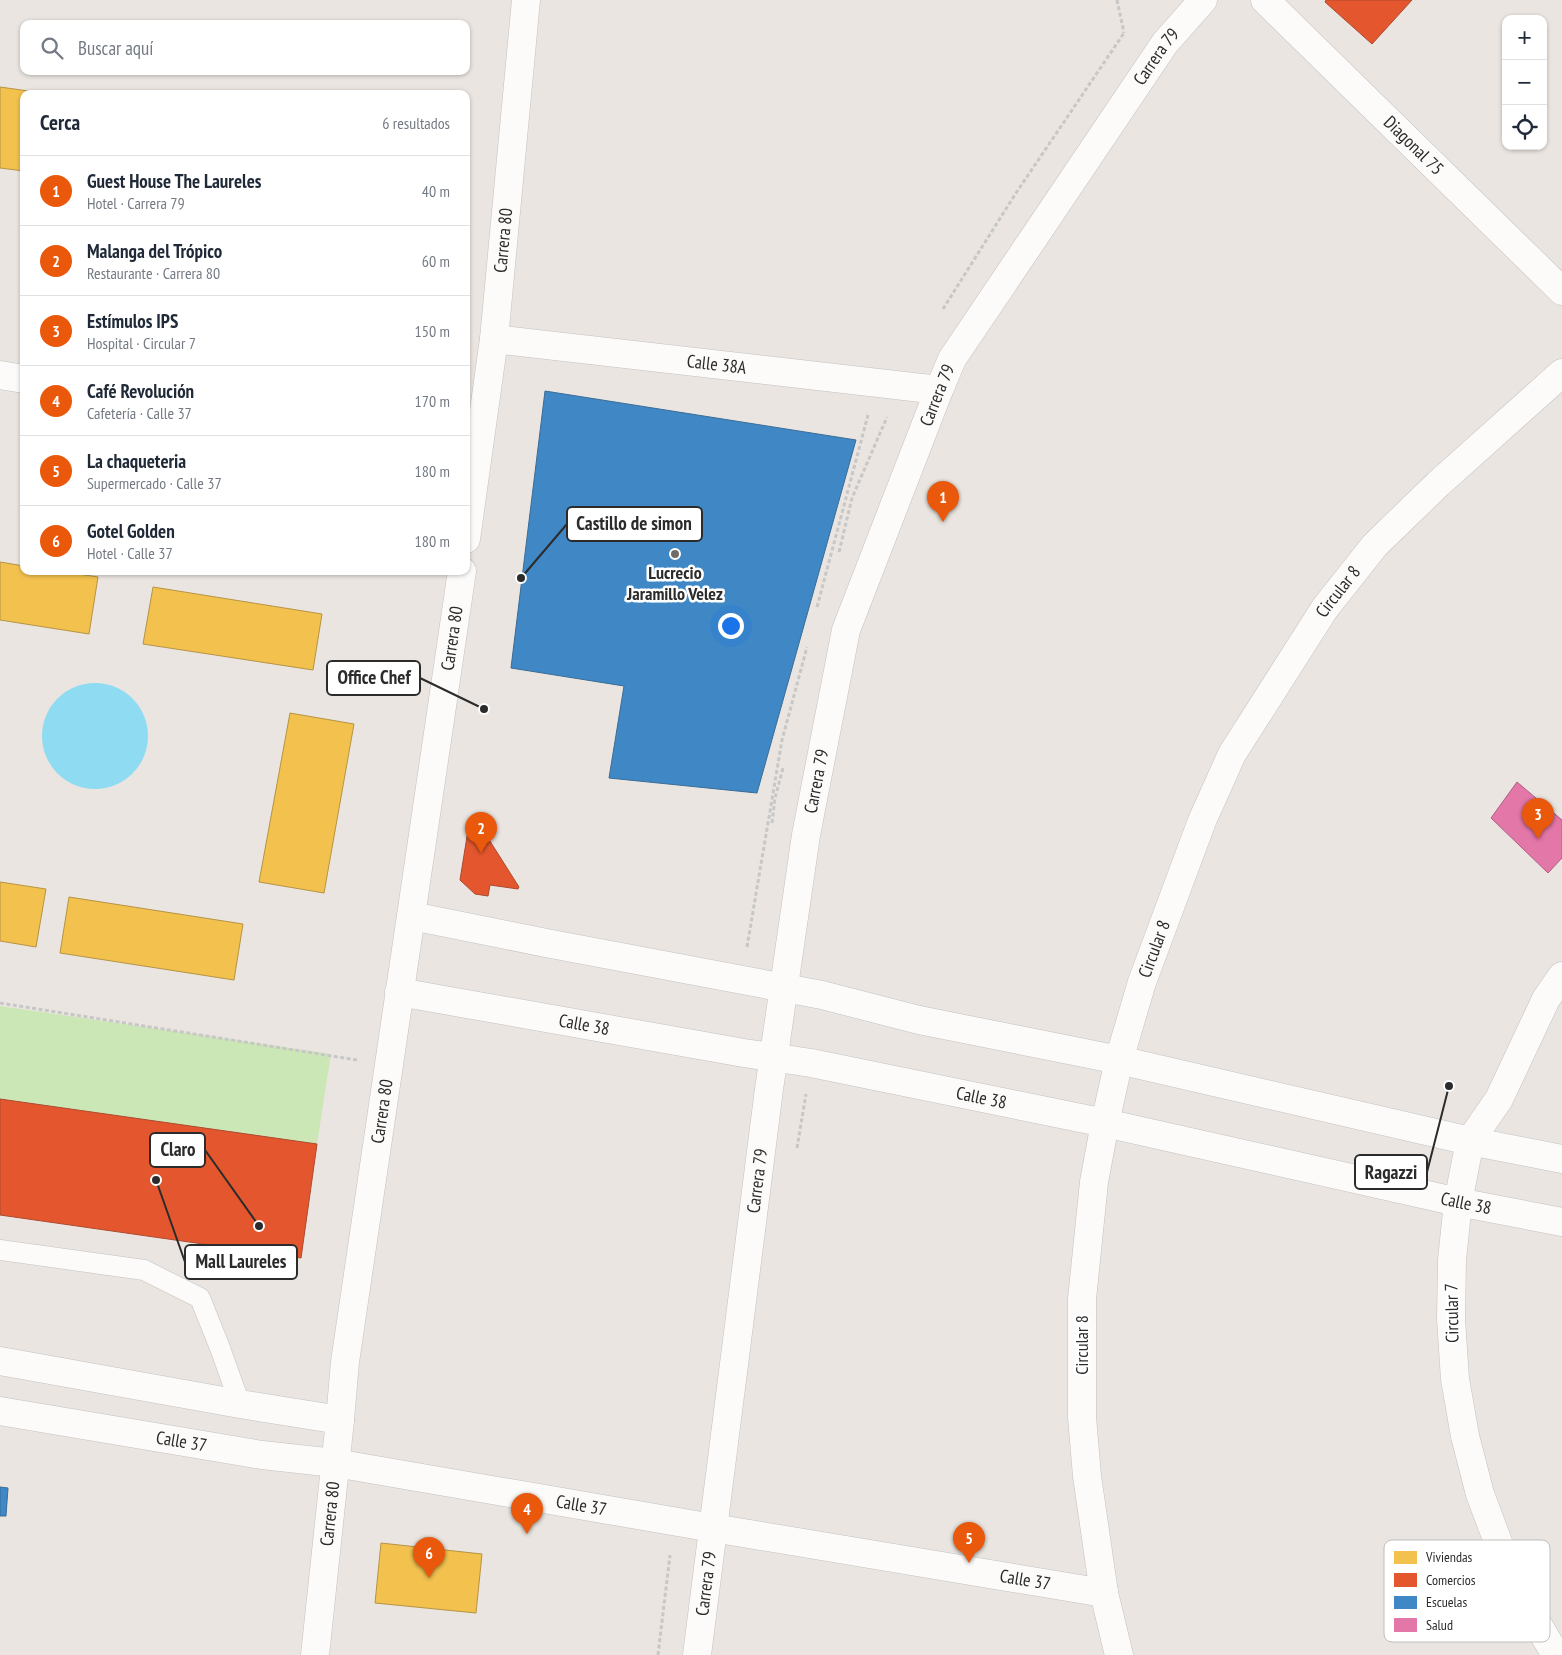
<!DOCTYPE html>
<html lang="es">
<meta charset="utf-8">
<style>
:root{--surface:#fff;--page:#f6f6f7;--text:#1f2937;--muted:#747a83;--line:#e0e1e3;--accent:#ea580c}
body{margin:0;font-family:"PT Sans Narrow",sans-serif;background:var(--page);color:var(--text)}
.controls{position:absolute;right:15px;top:15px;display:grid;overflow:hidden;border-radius:10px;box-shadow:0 1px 4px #0004}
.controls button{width:45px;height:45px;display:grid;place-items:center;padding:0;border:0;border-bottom:1px solid var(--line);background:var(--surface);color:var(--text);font:25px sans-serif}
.you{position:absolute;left:730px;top:625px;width:18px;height:18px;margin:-12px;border:4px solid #fff;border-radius:50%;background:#1a73e8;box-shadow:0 0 0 8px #1a73e833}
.badge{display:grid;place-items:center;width:32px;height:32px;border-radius:50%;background:var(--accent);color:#fff;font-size:16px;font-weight:700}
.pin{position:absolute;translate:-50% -41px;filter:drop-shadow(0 1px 2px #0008)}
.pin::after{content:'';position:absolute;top:26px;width:18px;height:15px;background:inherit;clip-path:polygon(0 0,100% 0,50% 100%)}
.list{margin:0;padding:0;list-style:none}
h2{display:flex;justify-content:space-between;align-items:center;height:65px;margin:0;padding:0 20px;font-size:21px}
h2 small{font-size:16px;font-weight:400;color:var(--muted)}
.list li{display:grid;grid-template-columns:32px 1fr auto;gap:15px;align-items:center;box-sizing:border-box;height:70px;padding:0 20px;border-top:1px solid var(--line)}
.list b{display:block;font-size:19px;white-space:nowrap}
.list p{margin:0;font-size:16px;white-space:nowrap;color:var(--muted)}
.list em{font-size:16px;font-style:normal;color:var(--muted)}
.icon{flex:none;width:28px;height:28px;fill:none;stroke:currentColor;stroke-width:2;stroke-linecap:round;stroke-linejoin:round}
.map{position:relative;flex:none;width:1562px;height:1655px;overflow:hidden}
.search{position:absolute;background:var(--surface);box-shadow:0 1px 4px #0004;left:20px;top:20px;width:450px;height:55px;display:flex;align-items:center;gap:12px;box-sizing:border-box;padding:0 18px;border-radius:10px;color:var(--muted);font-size:19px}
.panel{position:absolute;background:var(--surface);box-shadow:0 1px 4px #0004;left:20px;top:90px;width:450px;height:485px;border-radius:10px}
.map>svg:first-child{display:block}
</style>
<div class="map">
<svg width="1562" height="1655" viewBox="0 0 1562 1655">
<rect width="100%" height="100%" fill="#eae5e0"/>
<path fill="#cce7b6" d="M 0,1006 L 331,1054 L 317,1144 L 0,1099 Z"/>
<circle fill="#8edbf2" cx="95" cy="736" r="53"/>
<g fill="#f2c14e" stroke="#b69444">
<path d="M 0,87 L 50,94 L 24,94 L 24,171 L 0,168 Z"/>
<path d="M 0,562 L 24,566 L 24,571 L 59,571 L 98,577 L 89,634 L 0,620 Z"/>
<path d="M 153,587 L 322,614 L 313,670 L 143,644 Z"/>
<path d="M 290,713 L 354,724 L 324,893 L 259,882 Z"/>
<path d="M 0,882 L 46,889 L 36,947 L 0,941 Z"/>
<path d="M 69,897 L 243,924 L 234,980 L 60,953 Z"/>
<path d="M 381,1543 L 482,1554 L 476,1613 L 375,1603 Z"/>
</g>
<g fill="#e4572e" stroke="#ac4a2d">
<path d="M 1326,0 L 1412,0 L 1372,44 L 1325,2 Z"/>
<path d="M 469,824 L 481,827 L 519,887 L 518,889 L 490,885 L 488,896 L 475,894 L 460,880 Z"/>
<path d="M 0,1099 L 317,1144 L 301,1258 L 0,1215 Z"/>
</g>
<g fill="#3f88c5" stroke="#396c97">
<path d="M 545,391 L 856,440 L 757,793 L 609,778 L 624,686 L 511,668 Z"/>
<path d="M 0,1487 L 8,1488 L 6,1516 L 0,1516 Z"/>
</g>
<path fill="#e377a8" stroke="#ac6082" d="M 1517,782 L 1562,820 L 1562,858 L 1548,873 L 1491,818 Z"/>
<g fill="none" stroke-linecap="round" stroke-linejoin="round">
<g stroke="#c3c1c2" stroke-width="21">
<path id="service" d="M 0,1250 L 144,1270 L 200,1298 L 220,1348 L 240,1404"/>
</g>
<g stroke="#c3c1c2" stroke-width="29">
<g id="minor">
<path id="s1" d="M 1265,0 L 1562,291"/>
<path id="s2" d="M 494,339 L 939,390"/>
<path d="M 0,375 L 24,379"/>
<path id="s3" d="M 335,1463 L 713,1528 L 1104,1593"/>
<path id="s4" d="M 697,1655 L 769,1089 L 806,835 L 846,630 L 939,390 L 952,359 L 1165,43 L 1203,0"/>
<path id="s5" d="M 1119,1655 L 1104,1593 L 1087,1476 L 1082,1417 L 1082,1299 L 1094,1182 L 1105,1123 L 1119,1060 L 1142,982 L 1202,821 L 1232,754 L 1325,608 L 1375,545 L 1438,484 L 1562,373"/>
<path d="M 1556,1655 L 1525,1603 L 1501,1550 L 1480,1494 L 1465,1436 L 1455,1379 L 1451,1319 L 1452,1260 L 1458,1202 L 1470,1141 L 1499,1099 L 1546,999 L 1562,976"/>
</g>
</g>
<g stroke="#c3c1c2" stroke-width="29">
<g id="tertiary">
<path id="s6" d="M 466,539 L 494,339 L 526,0"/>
<path d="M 412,916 L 546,943 L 822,995 L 919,1020 L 1119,1060 L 1470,1141 L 1562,1159"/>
<path id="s7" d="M 399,992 L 744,1053 L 811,1063 L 1105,1123 L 1458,1202 L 1562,1222"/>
<path d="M 0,1361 L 240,1404 L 340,1420"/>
<path id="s8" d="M 0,1411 L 262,1455 L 335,1463"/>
<path id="s9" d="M 315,1655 L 340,1420 L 345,1362 L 462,571"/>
</g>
</g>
<g stroke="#c8c7c7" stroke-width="3" stroke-dasharray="4 2.5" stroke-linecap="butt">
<path d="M 1117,0 L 1124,33"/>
<path d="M 943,309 L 1016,193 L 1124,33"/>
<path d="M 839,552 L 852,498 L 887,417"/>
<path d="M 817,607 L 868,415"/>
<path d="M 772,823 L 775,798 L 783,768"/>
<path d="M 747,947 L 782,740 L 807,647"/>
<path d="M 0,1003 L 357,1060"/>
<path d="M 797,1148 L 806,1094"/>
<path d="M 658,1655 L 670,1555"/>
</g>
<use href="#service" stroke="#fcfbfa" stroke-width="20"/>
<use href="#minor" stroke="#fcfbfa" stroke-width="28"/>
<use href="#tertiary" stroke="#fcfbfa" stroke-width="28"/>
</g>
<circle fill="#6e6c6a" stroke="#fff" stroke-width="2" cx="675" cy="554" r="5"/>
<g text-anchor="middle" stroke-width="5" stroke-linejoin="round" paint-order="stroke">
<g font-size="18" fill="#2b2b2b" stroke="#fff">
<text dy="6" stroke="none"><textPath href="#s4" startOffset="1692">Carrera 79</textPath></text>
<text dy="6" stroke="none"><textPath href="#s1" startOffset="208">Diagonal 75</textPath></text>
<text dy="6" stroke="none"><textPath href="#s6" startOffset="301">Carrera 80</textPath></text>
<text dy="6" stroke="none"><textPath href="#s2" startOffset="224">Calle 38A</textPath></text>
<text dy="6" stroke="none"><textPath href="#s4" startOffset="1288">Carrera 79</textPath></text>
<text dy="6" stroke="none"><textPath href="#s5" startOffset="1122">Circular 8</textPath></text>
<text dy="6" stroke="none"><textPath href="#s9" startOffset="1026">Carrera 80</textPath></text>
<text dy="6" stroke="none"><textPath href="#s4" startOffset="882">Carrera 79</textPath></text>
<text dy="6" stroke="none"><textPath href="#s5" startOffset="718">Circular 8</textPath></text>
<text dy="6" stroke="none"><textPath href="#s7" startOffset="188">Calle 38</textPath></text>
<text dy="6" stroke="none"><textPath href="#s7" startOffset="592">Calle 38</textPath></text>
<text dy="6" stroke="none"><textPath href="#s9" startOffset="548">Carrera 80</textPath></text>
<text dy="6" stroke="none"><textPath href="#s4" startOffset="478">Carrera 79</textPath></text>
<text dy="6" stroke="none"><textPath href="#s7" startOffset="1088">Calle 38</textPath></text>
<text transform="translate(1452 1313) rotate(-91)" y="6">Circular 7</text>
<text transform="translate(1082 1345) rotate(-90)" y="6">Circular 8</text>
<text dy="6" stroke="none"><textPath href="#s8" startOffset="184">Calle 37</textPath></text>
<text dy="6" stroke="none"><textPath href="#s3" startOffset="250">Calle 37</textPath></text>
<text dy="6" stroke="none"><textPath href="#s9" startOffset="142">Carrera 80</textPath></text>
<text dy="6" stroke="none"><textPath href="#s3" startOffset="700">Calle 37</textPath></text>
<text dy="6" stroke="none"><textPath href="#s4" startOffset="72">Carrera 79</textPath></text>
</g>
<g font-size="18" font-weight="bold" fill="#2b2b2b" stroke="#fff">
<text x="675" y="579">Lucrecio<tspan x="675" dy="21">Jaramillo Velez</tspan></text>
</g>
</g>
<rect x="1384" y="1540" width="166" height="102" rx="8" fill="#fff" stroke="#bfbfbf" stroke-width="1"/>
<rect x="1394" y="1551" width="23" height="13" fill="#f2c14e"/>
<rect x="1394" y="1573" width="23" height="14" fill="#e4572e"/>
<rect x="1394" y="1596" width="23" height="13" fill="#3f88c5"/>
<rect x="1394" y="1618" width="23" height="14" fill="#e377a8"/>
<g font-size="14" fill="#2b2b2b">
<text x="1426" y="1562">Viviendas</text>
<text x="1426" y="1585">Comercios</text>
<text x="1426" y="1607">Escuelas</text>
<text x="1426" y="1630">Salud</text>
</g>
<path fill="none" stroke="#2b2b2b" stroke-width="2" d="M521 578L567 524M484 709L420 678M259 1226L205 1150M1449 1086L1427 1172M156 1180L185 1262"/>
<g fill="#2b2b2b" stroke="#fff" stroke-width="2">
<circle cx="521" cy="578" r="5"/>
<circle cx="484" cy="709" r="5"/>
<circle cx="259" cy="1226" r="5"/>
<circle cx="1449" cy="1086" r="5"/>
<circle cx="156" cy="1180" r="5"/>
</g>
<g fill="#fff" stroke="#2b2b2b" stroke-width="2">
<rect x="567" y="507" width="135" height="34" rx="5"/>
<rect x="327" y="661" width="93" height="34" rx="5"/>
<rect x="150" y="1133" width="55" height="34" rx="5"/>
<rect x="1355" y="1155" width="72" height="34" rx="5"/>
<rect x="185" y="1245" width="112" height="34" rx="5"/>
</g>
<g font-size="19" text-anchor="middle" font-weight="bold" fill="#2b2b2b">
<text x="634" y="530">Castillo de simon</text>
<text x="374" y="684">Office Chef</text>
<text x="178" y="1156">Claro</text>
<text x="1391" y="1179">Ragazzi</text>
<text x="241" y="1268">Mall Laureles</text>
</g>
</svg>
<div class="controls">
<button>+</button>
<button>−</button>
<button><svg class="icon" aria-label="locate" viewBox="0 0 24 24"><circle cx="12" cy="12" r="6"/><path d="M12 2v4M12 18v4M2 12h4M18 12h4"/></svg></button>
</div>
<div class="you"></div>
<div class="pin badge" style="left:943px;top:522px">1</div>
<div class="pin badge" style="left:481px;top:853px">2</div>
<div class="pin badge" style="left:1538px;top:839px">3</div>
<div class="pin badge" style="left:527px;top:1534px">4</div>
<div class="pin badge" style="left:969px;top:1563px">5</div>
<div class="pin badge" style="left:429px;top:1578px">6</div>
<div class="search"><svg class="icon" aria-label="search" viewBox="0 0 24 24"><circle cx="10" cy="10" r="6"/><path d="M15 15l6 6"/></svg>Buscar aquí</div>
<section class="panel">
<h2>Cerca<small>6 resultados</small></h2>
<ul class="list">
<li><span class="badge">1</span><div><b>Guest House The Laureles</b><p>Hotel · Carrera 79</p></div><em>40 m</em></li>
<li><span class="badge">2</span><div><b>Malanga del Trópico</b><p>Restaurante · Carrera 80</p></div><em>60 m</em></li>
<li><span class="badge">3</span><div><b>Estímulos IPS</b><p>Hospital · Circular 7</p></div><em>150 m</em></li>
<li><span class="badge">4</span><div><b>Café Revolución</b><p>Cafetería · Calle 37</p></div><em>170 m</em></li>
<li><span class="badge">5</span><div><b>La chaqueteria</b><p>Supermercado · Calle 37</p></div><em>180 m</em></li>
<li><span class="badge">6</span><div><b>Gotel Golden</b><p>Hotel · Calle 37</p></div><em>180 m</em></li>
</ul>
</section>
</div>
